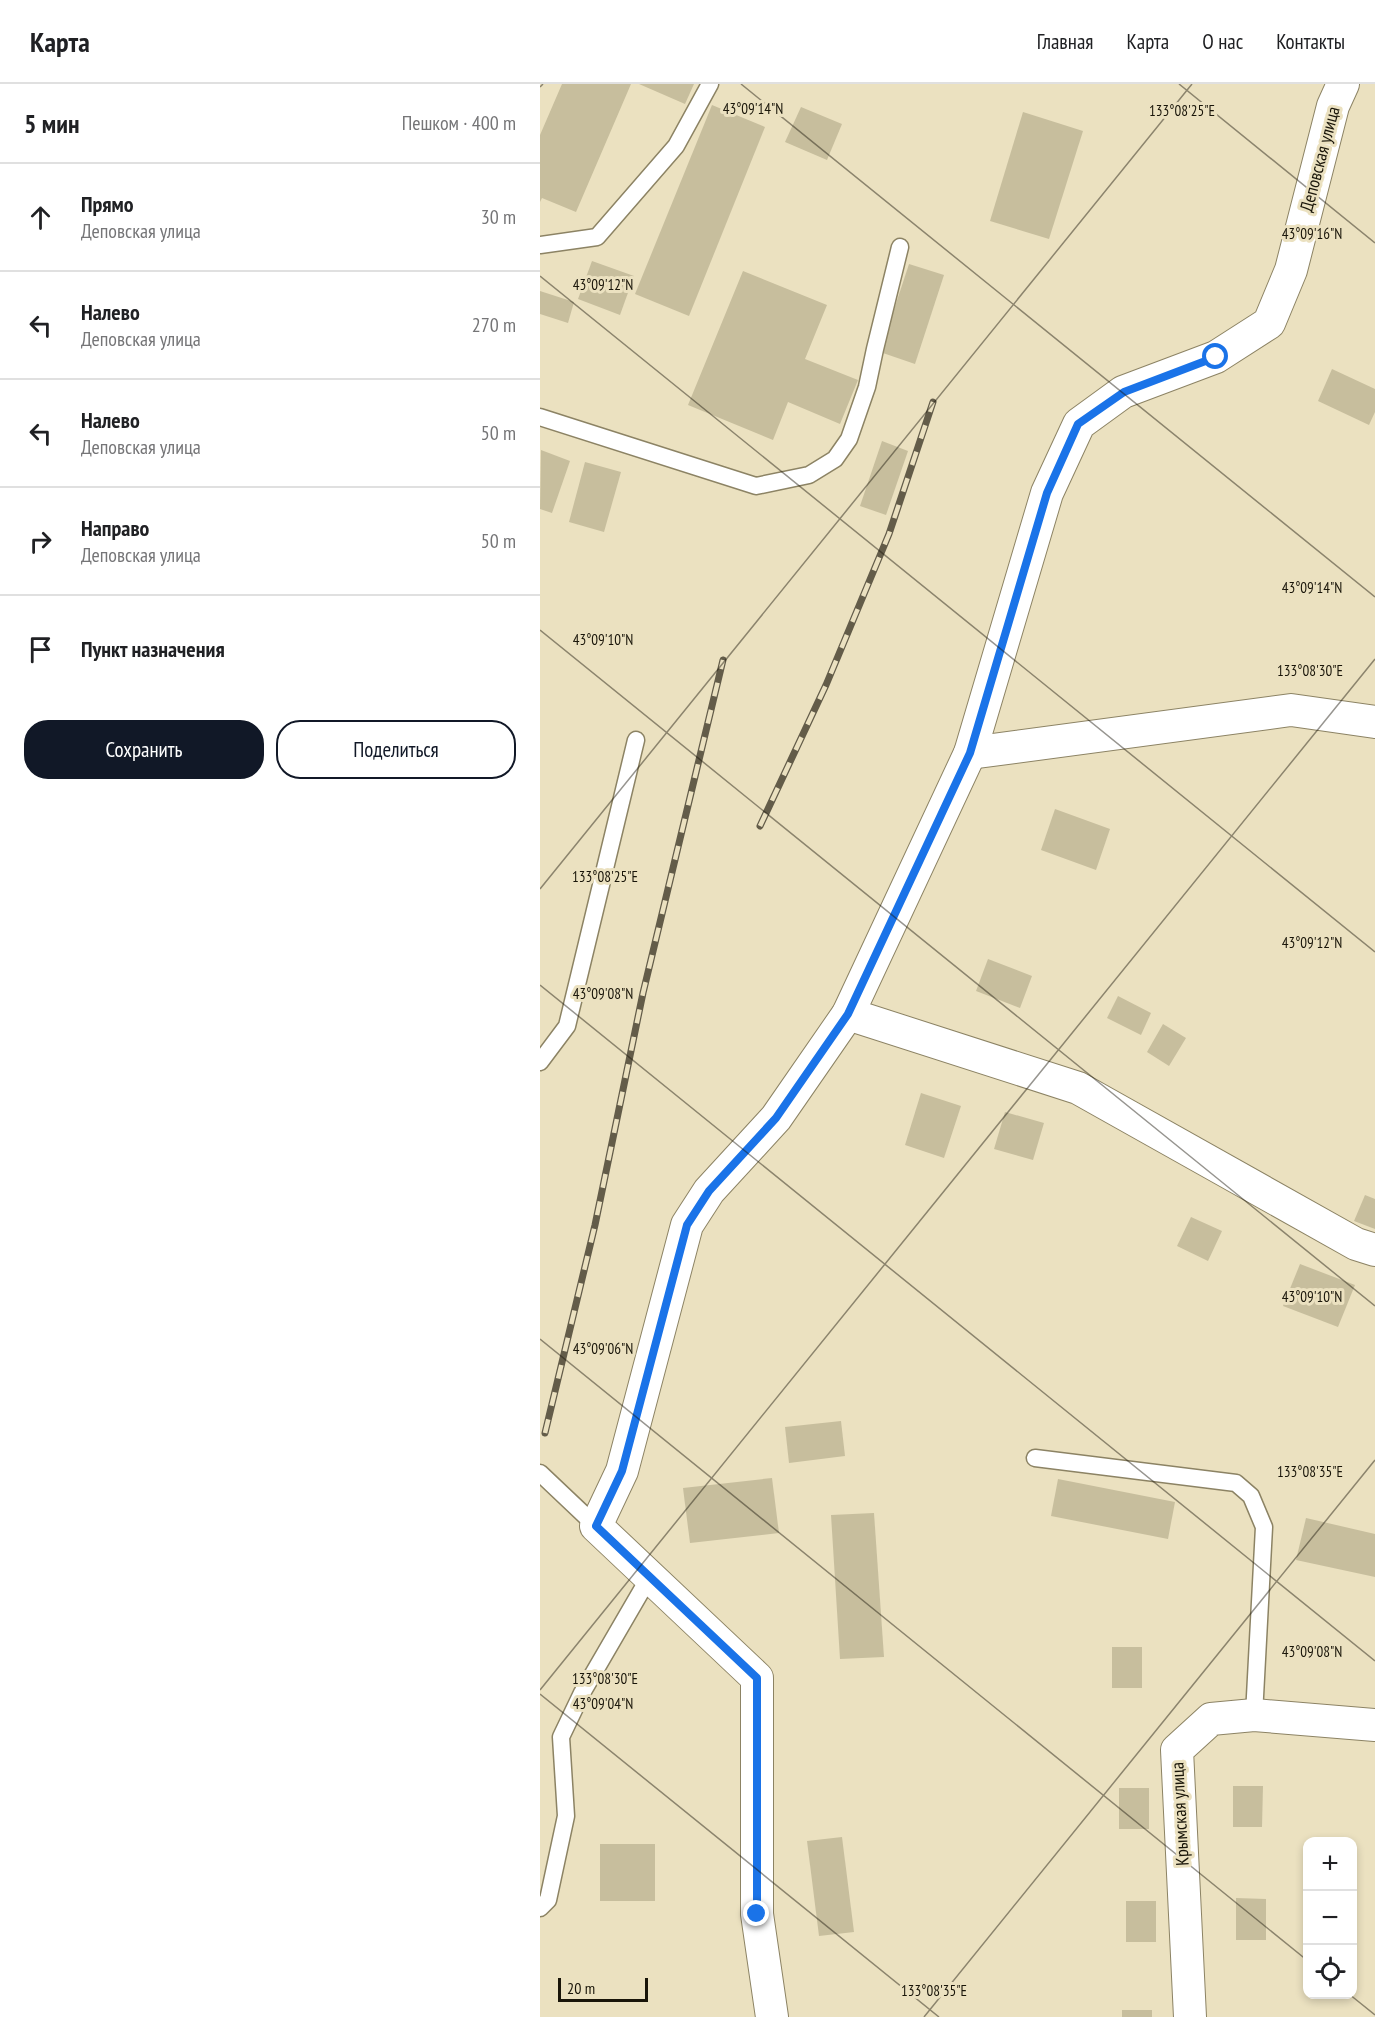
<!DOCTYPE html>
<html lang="ru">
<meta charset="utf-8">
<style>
:root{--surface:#fff;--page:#f2f2f2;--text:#202124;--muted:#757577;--line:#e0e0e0;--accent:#111827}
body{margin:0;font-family:"PT Sans Narrow",sans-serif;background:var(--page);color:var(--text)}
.controls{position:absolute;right:18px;bottom:18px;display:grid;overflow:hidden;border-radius:12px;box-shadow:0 3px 9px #0003}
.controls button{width:54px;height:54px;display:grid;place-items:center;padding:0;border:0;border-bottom:2px solid var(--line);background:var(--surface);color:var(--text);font:30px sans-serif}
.scale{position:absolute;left:18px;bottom:15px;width:90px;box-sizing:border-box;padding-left:6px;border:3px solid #191509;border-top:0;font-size:16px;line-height:21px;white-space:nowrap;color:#191509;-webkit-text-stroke:4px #ebe1c0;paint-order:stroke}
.stop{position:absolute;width:18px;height:18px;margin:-14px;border:4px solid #1a73e8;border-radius:50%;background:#fff}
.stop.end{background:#1a73e8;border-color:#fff;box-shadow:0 2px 6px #0008}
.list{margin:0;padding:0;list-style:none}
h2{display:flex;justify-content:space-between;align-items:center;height:78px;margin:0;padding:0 24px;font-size:26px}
h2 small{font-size:20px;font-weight:400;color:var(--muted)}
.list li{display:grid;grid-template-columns:39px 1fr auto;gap:18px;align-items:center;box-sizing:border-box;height:108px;padding:0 24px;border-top:2px solid var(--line)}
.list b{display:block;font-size:22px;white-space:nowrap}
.list p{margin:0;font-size:20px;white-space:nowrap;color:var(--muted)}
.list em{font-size:20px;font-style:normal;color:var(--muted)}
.actions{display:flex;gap:12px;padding:18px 24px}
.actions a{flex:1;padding:14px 0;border:2px solid var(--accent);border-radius:24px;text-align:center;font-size:21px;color:var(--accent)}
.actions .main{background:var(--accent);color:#fff}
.icon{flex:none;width:33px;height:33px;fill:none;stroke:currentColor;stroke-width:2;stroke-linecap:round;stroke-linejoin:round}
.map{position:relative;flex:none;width:835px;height:1933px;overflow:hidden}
header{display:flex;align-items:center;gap:36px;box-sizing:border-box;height:84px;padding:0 30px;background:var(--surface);border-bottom:2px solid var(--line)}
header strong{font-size:28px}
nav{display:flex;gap:33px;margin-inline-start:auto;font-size:21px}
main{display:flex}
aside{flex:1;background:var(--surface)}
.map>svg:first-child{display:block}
</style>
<header>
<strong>Карта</strong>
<nav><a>Главная</a><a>Карта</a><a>О нас</a><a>Контакты</a></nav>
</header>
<main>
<aside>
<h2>5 мин<small>Пешком · 400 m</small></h2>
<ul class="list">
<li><svg class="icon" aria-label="ahead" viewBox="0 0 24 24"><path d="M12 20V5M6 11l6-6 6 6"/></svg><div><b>Прямо</b><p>Деповская улица</p></div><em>30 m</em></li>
<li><svg class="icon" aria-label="left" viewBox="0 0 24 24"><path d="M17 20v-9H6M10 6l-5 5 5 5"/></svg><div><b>Налево</b><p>Деповская улица</p></div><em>270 m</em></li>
<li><svg class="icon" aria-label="left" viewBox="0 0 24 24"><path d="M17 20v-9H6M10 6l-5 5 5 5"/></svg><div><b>Налево</b><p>Деповская улица</p></div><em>50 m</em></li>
<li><svg class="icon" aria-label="right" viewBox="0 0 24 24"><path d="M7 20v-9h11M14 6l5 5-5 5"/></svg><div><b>Направо</b><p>Деповская улица</p></div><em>50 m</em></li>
<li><svg class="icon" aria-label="arrive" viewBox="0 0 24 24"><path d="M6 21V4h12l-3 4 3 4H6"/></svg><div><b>Пункт назначения</b></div></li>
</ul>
<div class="actions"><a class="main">Сохранить</a><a>Поделиться</a></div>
</aside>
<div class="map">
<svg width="835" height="1933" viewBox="0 0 835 1933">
<rect width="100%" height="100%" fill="#ebe1c0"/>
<g fill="#c7be9d">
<path d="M 22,0 L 91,0 L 36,128 L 2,114 L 0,118 L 0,51 Z"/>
<path d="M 99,0 L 154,0 L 145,20 Z"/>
<path d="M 172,21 L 225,43 L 149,232 L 95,210 Z"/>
<path d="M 261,23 L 302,40 L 287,76 L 245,58 Z"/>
<path d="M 483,28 L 543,47 L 509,155 L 450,137 Z"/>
<path d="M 52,177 L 94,192 L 80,231 L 38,215 Z"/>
<path d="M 369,180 L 404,191 L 375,280 L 340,268 Z"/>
<path d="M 203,187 L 287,221 L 265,275 L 318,296 L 300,340 L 248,318 L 233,356 L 148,321 Z"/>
<path d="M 0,207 L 34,218 L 28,239 L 0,230 Z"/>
<path d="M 792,285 L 835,305 L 835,328 L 829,341 L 778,317 Z"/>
<path d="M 342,357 L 368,367 L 346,431 L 320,422 Z"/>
<path d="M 1,366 L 30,377 L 12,429 L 0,425 Z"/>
<path d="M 45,378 L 81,388 L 64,448 L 29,438 Z"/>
<path d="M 515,725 L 570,745 L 556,786 L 501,766 Z"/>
<path d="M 448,875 L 492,892 L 480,924 L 436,907 Z"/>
<path d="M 578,912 L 611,929 L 601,951 L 567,934 Z"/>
<path d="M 623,940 L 646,954 L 629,982 L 607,968 Z"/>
<path d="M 381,1009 L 421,1022 L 404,1074 L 365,1061 Z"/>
<path d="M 465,1028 L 504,1039 L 493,1076 L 454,1065 Z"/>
<path d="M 825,1111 L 835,1115 L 835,1145 L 814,1137 Z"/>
<path d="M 651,1133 L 682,1147 L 668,1177 L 637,1162 Z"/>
<path d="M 760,1180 L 815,1201 L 798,1243 L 743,1222 Z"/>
<path d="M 301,1337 L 305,1372 L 249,1379 L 245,1343 Z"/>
<path d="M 232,1394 L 239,1449 L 150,1459 L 143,1404 Z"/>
<path d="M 518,1395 L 635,1418 L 628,1455 L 511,1432 Z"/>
<path d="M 334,1429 L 344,1573 L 300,1575 L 291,1431 Z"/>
<path d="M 766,1434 L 835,1450 L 835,1493 L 756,1476 Z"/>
<rect x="572" y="1563" width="30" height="41"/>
<path d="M 693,1702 L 723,1702 L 722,1743 L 693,1743 Z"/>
<rect x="579" y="1704" width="30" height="41"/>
<path d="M 302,1753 L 314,1848 L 279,1852 L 267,1757 Z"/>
<rect x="60" y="1760" width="55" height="57"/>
<path d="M 696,1814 L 726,1815 L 726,1856 L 696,1856 Z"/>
<rect x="586" y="1817" width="30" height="41"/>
<rect x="582" y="1926" width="30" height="7"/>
</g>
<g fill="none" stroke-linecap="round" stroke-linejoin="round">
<g stroke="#8c8364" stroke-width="19">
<g id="lane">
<path d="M 0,161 L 57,153 L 136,62 L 170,0"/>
<path d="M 0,333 L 216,402 L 269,391 L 295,375 L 309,355 L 327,303 L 335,265 L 360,163"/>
<path d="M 0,978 L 27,942 L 96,656"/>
<path d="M 495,1374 L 696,1399 L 711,1412 L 724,1443 L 714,1631"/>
<path d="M 0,1389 L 56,1442"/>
<path d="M 0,1824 L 8,1816 L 26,1732 L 21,1653 L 42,1609 L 110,1492"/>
</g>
</g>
<g stroke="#8c8364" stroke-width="34">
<g id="street">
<path d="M 430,669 L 751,626 L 835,638"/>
<path d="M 308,930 L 538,1004 L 816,1160 L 835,1166"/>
<path d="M 232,1933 L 217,1830 L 217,1594 L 56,1442 L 82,1387 L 147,1141 L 169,1107 L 236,1034 L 308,930 L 430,669 L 507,409 L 539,340 L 583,308 L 676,273 L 729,239 L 751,186 L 793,22 L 803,0"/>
<path d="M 650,1933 L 637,1666 L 671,1635 L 714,1631 L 835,1641"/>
</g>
</g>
<use href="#lane" stroke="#fff" stroke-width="16"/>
<use href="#street" stroke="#fff" stroke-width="32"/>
<g stroke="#635c49" stroke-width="7">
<g id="rail">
<path d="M 220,742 L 286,601 L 349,450 L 393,318"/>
<path d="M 5,1349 L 55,1141 L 103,909 L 183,576"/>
</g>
</g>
<use href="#rail" stroke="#ebe1c0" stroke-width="4.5" stroke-dasharray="14" stroke-linecap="butt"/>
</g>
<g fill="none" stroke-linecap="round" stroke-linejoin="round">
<path stroke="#1a73e8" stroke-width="8" d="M 217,1830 L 217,1594 L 56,1442 L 82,1387 L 147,1141 L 169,1107 L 236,1034 L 308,930 L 430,669 L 507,409 L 538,340 L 584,308 L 676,273"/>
</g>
<path fill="none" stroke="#191509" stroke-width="1.5" stroke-opacity="0.45" d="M 201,0 L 835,513M 639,0 L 835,159M 0,3 L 3,0M 0,192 L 835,868M 0,546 L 835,1222M 0,805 L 652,0M 0,901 L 835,1577M 0,1255 L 768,1877M 0,1606 L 835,575M 0,1610 L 399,1933M 809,1910 L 835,1931M 384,1933 L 835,1376"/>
<g text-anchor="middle" stroke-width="6" stroke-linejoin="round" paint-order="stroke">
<g font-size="18" fill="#191509" stroke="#ebe1c0">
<text transform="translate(780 75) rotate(-75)" y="6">Деповская улица</text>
<text transform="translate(640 1730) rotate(-93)" y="6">Крымская улица</text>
</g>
</g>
<g font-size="15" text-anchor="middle" fill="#191509" stroke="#ebe1c0" stroke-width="6" stroke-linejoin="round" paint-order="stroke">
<text x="213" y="30">43°09'14"N</text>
<text x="642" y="32">133°08'25"E</text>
<text x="772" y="155">43°09'16"N</text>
<text x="63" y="206">43°09'12"N</text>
<text x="772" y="509">43°09'14"N</text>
<text x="63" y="561">43°09'10"N</text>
<text x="770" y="592">133°08'30"E</text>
<text x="65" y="798">133°08'25"E</text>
<text x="772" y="864">43°09'12"N</text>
<text x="63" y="915">43°09'08"N</text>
<text x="772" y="1218">43°09'10"N</text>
<text x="63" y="1270">43°09'06"N</text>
<text x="770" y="1393">133°08'35"E</text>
<text x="772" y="1573">43°09'08"N</text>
<text x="65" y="1600">133°08'30"E</text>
<text x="63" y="1625">43°09'04"N</text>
<text x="394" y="1912">133°08'35"E</text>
</g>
</svg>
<div class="controls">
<button>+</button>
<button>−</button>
<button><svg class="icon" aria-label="locate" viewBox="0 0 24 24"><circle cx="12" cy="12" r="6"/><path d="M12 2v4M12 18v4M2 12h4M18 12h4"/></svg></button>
</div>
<div class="scale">20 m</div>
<div class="stop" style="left:676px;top:273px"></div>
<div class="stop end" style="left:217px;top:1830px"></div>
</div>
</main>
